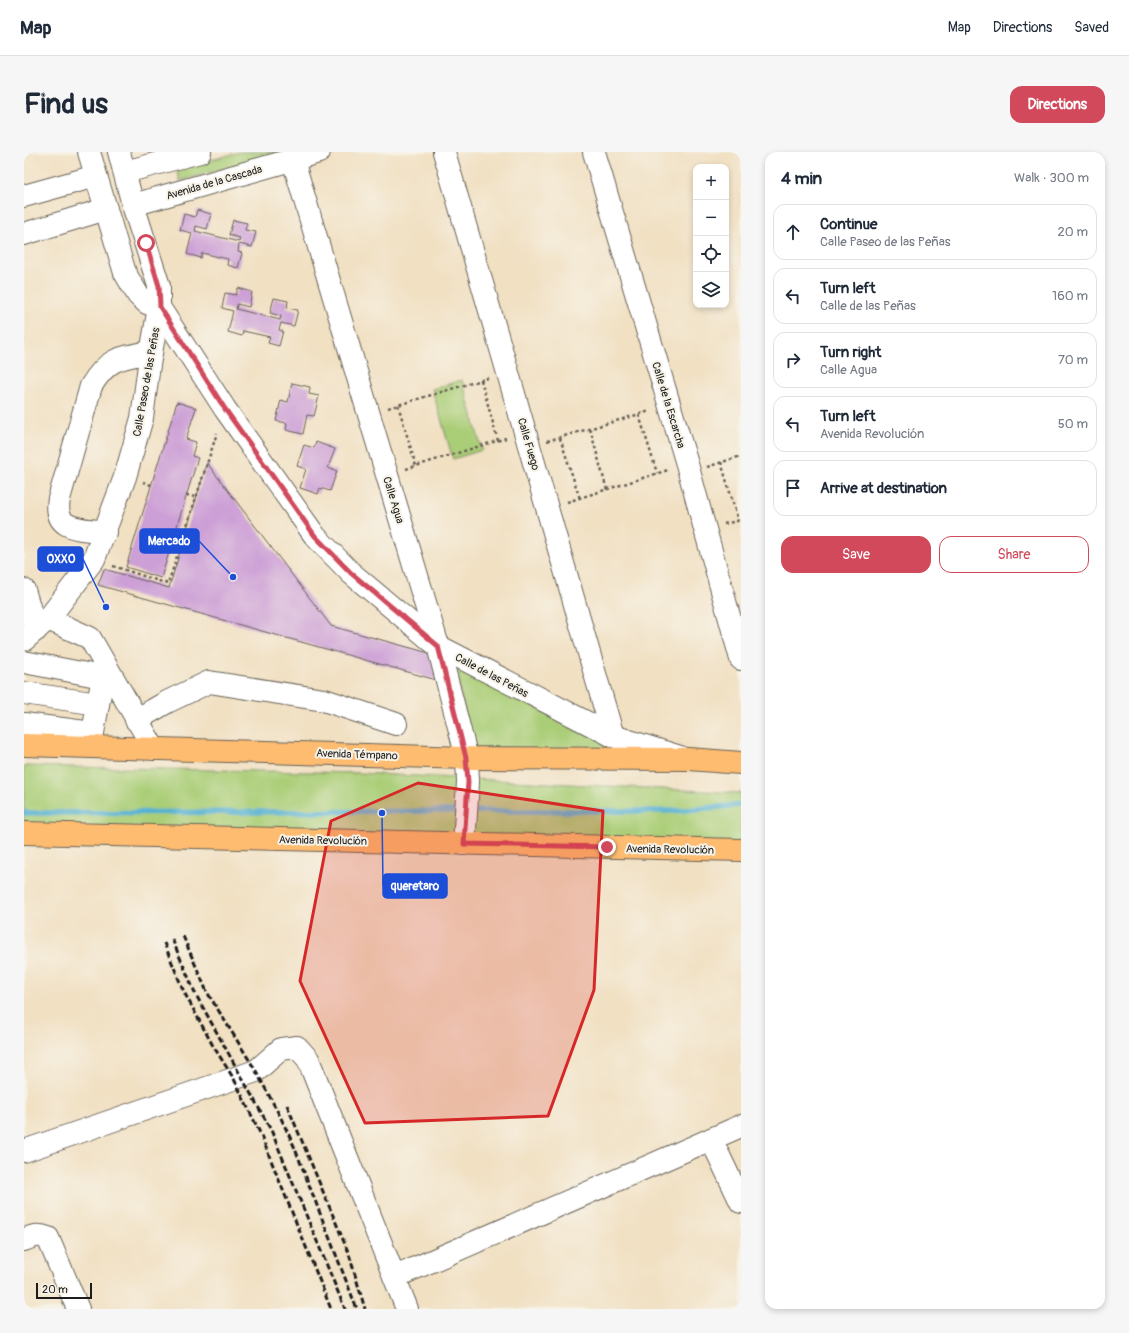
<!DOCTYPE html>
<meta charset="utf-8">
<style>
:root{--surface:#fff;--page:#f6f6f7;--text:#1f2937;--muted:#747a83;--line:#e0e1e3;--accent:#d1495b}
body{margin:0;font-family:Pangolin,sans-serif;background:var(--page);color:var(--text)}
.controls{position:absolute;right:12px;top:12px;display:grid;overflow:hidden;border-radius:8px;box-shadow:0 2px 6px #0003}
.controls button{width:36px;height:36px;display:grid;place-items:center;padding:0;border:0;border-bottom:1px solid var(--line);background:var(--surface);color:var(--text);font:20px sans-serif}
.scale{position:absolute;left:12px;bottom:10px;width:56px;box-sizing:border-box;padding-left:4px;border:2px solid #1c1c1c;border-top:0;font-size:11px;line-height:14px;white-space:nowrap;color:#1c1c1c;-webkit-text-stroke:3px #f7f3e8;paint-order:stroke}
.stop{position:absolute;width:12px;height:12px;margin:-9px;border:3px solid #d1495b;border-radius:50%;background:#fff}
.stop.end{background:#d1495b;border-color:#fff;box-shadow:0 1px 4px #0008}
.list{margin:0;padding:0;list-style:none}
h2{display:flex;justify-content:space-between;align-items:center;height:52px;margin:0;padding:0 16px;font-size:17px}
h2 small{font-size:13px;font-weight:400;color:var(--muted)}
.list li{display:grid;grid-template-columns:26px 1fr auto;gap:12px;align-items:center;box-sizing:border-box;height:56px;margin:0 8px 8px;padding:0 8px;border:1px solid var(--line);border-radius:12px}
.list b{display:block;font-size:15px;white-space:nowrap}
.list p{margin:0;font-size:13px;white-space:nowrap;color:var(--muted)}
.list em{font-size:13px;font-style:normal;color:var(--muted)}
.actions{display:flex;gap:8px;padding:12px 16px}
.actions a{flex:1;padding:9px 0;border:1px solid var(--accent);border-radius:12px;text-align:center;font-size:14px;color:var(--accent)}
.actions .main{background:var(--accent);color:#fff}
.icon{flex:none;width:22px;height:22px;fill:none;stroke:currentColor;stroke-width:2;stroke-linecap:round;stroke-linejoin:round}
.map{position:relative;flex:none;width:717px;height:1157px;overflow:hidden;border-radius:12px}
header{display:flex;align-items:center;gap:24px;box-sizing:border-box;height:56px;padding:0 20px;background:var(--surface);border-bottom:1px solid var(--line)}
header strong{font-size:19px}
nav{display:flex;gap:22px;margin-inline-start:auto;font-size:14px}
.intro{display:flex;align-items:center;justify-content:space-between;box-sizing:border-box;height:96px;padding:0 24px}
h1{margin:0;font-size:28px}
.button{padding:10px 18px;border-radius:12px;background:var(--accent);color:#fff;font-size:14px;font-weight:700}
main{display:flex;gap:24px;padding:0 24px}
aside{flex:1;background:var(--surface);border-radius:12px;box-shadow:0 2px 6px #0003}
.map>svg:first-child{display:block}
</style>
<header>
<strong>Map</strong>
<nav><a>Map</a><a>Directions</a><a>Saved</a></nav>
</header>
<div class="intro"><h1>Find us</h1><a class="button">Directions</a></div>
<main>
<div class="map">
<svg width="717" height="1157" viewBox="0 0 717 1157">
<rect width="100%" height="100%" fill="#f7f3e8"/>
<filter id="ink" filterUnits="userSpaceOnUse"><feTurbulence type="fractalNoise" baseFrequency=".025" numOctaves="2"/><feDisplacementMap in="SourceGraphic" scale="8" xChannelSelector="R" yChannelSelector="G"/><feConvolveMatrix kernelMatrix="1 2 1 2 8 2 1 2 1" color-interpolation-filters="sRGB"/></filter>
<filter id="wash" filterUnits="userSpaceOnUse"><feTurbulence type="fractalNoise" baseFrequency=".012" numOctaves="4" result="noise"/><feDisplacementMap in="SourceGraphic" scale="16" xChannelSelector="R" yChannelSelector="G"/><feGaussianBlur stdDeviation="0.9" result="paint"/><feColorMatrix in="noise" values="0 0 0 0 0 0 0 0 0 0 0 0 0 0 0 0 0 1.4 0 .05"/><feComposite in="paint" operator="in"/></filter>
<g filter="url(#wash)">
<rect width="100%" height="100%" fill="#f1e0c2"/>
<g fill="#aace77" stroke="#63754a">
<path d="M 215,0 L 257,0 L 156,29 L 153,18 Z"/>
<path d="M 438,228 L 458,298 L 429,307 L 408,237 Z"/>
<path d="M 434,514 L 621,604 L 449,604 L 435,532 Z"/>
<path d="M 0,614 L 335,621 L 717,641 L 717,692 L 0,681 Z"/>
</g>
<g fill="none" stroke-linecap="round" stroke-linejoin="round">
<g stroke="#55b1d3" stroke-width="5.5">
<path d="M 446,659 L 650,659 L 717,653"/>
<path d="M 0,661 L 437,659"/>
</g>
</g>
<g id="blocks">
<g fill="#cc9fd6">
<path d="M 173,58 L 187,62 L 183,77 L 172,74 L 171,79 L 215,90 L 216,86 L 205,83 L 209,68 L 223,71 L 221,78 L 232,80 L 228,95 L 215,92 L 214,100 L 218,101 L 214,116 L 203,113 L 204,107 L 178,101 L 177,106 L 163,102 L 168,81 L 156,78 L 160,62 L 171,65 Z"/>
<path d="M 214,136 L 228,140 L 225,155 L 213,152 L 212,157 L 256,168 L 257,164 L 246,161 L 250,146 L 264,149 L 263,156 L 274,158 L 270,174 L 257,171 L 255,178 L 259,179 L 255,194 L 244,191 L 246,185 L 219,179 L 218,184 L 204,180 L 209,159 L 198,156 L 201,141 L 212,143 Z"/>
<path d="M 268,231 L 286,235 L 285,242 L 295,244 L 290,264 L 283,263 L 279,282 L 262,278 L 263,271 L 252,269 L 257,248 L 264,250 Z"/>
<path d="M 153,250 L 172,256 L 162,287 L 172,290 L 168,304 L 174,306 L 137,426 L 102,415 Z"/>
<path d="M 292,290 L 311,297 L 304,316 L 313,319 L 306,339 L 296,336 L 294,342 L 276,336 L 282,317 L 273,314 L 280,293 L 290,296 Z"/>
<path d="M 183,311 L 307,474 L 416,504 L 423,531 L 74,433 L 80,417 L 145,436 Z"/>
</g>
</g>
</g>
<g filter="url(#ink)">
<use href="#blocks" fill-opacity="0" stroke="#676156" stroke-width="1"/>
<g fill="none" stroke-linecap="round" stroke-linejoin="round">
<g stroke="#676156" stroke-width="24">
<g id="minor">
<path d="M 65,0 L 101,121 L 114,143 L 123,151 L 135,155"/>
<path d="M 420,0 L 589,584"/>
<path d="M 570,0 L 663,312 L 717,507"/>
<path d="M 269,8 L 414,494 L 443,606 L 444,630 L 440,692"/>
<path d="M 101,20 L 176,0"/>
<path d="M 0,44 L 72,24"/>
<path d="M 109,53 L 295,0"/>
<path d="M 0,82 L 82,57"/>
<path d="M 135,155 L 201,257 L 291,384 L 327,421 L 414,494 L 589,584 L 656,605"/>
<path d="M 82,380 C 57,376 29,380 35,347 L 67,234 C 85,205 95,206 127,200"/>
<path d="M 0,438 L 12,478"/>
<path d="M 24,467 L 66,486 L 130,597"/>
<path d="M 0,488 L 24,467 L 70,407 L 101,325 L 118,266 L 125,213 L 135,155 L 135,134 L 109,53 L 95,0"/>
<path d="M 0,510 L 78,525"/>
<path d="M 0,541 L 74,552"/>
<path d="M 112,568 L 143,550 L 185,530 L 300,548 L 372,572"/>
<path d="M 0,572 L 69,581"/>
<path d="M 64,594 L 69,581 L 81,513"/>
<path d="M 687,987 L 717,1050"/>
<path d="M 0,999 L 232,919 L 257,897 L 273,895 L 284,907 L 383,1157"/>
<path d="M 0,1088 C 9,1084 14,1082 24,1086 L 54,1157"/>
<path d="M 371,1125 L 717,974"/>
</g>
</g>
<g stroke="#676156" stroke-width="24">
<g id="major">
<path d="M 0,593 L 443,606 L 665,607 L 717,611"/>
<path d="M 0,681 L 717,698"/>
</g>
</g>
<g stroke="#676156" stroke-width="2.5" stroke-dasharray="3 3" stroke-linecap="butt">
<path d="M 457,228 L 474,289"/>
<path d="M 374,253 L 392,314"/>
<path d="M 364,256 L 464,226"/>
<path d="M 615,263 L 633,321"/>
<path d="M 566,277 L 583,338"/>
<path d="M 536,286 L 556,347"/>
<path d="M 523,289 L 626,259"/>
<path d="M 697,310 L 714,368"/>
<path d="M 683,315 L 717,304"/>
<path d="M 382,317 L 482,286"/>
<path d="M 119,330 L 127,333"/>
<path d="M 162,343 L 172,345"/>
<path d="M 543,350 L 644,318"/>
<path d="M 700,372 L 717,368"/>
<path d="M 89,414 L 144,432 L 193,281"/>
</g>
<use href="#minor" stroke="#fff" stroke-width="22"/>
<use href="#major" stroke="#febc71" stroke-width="22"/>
<g stroke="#1c1c1c" stroke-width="3" stroke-dasharray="6 3" stroke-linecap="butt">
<path d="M 159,784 L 183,840 L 232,919 L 256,964 L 270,994 L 333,1157"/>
<path d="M 148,787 L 172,843 L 247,978 L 321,1157"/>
<path d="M 140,791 L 160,840 L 188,892 L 210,927 L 236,981 L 307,1157"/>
<path d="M 263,953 L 325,1102 L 341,1157"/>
</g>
</g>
</g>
<g fill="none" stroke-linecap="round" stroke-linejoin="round" filter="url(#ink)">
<path stroke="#d1495b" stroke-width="5" d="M 122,91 L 135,134 L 136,155 L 201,257 L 291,384 L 327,421 L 414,494 L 442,606 L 444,630 L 440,692 L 583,695"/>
</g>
<path fill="#d62828" fill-opacity="0.2" stroke="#d62828" stroke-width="3" stroke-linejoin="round" d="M 394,631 L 579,659 L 570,838 L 524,964 L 341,971 L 276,829 L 307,669 Z"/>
<g text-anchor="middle" stroke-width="4" stroke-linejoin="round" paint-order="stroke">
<g font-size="11" fill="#1c1c1c" stroke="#f7f3e8">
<text transform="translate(190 30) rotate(-16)" y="4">Avenida de la Cascada</text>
<text transform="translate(122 230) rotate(-80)" y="4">Calle Paseo de las Peñas</text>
<text transform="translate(645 253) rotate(73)" y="4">Calle de la Escarcha</text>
<text transform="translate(505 292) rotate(74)" y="4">Calle Fuego</text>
<text transform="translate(370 348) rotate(73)" y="4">Calle Agua</text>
<text transform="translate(468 523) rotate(28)" y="4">Calle de las Peñas</text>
<text transform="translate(333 602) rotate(2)" y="4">Avenida Témpano</text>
<text transform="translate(299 688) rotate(1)" y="4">Avenida Revolución</text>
<text transform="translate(646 697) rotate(1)" y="4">Avenida Revolución</text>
</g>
</g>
<path fill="none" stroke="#1d4ed8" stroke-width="1.5" d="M209 425L175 389M82 455L59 407M358 661L359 734"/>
<g fill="#1d4ed8" stroke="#f7f3e8" stroke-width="1.5">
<circle cx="209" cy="425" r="4"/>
<circle cx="82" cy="455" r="4"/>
<circle cx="358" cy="661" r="4"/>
</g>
<g fill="#1d4ed8" stroke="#1d4ed8" stroke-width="1.5">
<rect x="116" y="377" width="59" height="24" rx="4"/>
<rect x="14" y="395" width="45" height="24" rx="4"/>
<rect x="359" y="722" width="64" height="24" rx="4"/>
</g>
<g font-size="12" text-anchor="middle" font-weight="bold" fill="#fff">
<text x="145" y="393">Mercado</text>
<text x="37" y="411">OXXO</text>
<text x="391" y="738">queretaro</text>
</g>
</svg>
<div class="controls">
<button>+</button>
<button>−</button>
<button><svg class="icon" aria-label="locate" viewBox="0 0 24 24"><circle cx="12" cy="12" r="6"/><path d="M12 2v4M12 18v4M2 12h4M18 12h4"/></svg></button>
<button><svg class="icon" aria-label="layers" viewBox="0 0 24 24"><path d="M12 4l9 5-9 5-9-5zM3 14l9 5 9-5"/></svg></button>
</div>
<div class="scale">20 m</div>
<div class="stop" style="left:122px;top:91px"></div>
<div class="stop end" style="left:583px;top:695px"></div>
</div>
<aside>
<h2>4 min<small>Walk · 300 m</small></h2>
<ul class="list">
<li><svg class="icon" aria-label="ahead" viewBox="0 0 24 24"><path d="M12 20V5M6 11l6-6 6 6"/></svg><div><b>Continue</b><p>Calle Paseo de las Peñas</p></div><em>20 m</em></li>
<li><svg class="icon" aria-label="left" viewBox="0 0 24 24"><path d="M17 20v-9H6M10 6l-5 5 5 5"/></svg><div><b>Turn left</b><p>Calle de las Peñas</p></div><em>160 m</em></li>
<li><svg class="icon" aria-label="right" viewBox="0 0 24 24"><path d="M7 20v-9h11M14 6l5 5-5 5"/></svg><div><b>Turn right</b><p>Calle Agua</p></div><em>70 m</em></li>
<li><svg class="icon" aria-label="left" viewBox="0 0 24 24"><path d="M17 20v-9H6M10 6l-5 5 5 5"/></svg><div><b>Turn left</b><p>Avenida Revolución</p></div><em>50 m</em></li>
<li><svg class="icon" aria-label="arrive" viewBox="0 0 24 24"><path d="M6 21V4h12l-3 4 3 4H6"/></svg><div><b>Arrive at destination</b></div></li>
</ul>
<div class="actions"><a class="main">Save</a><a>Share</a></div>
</aside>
</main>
